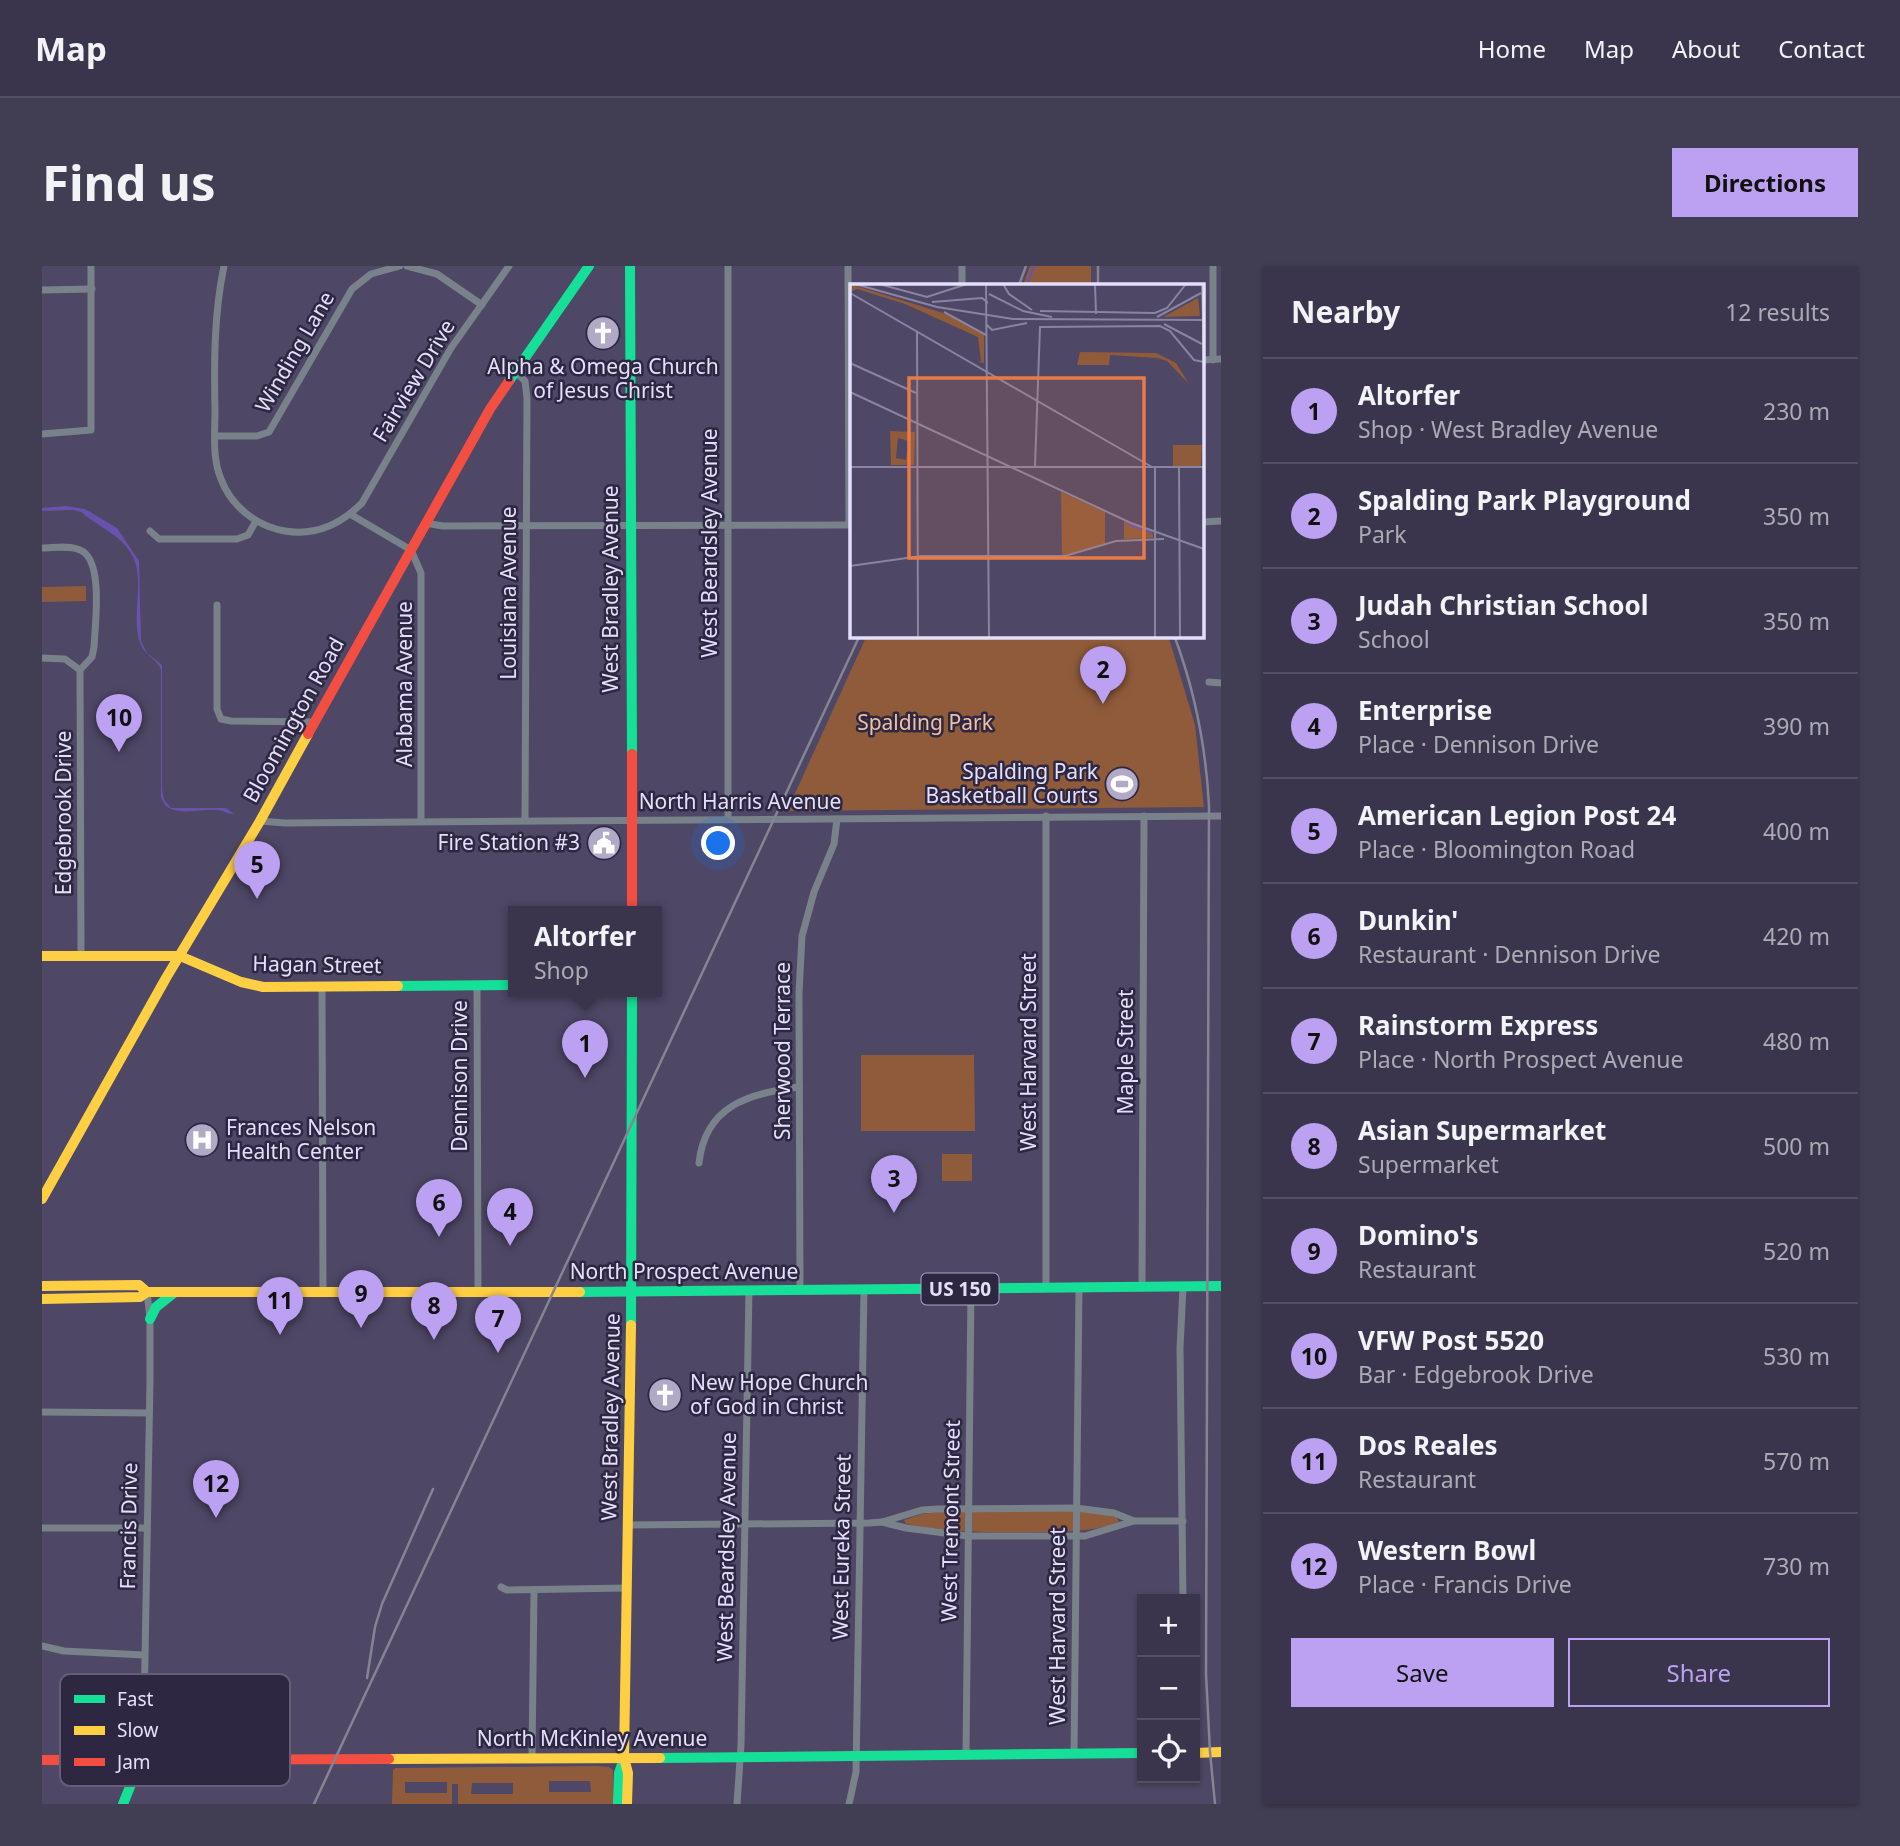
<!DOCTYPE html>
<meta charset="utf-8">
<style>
:root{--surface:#3a354c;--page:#413d53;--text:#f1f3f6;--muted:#ababb5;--line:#545064;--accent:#bca0f2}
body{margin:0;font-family:"Noto Sans",sans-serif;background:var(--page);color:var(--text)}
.controls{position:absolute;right:21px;bottom:21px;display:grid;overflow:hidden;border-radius:0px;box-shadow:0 2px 5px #0004}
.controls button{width:63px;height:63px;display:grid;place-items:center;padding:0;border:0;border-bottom:2px solid var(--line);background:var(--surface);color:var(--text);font:35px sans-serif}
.you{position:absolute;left:677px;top:578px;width:24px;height:24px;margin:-18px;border:5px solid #fff;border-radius:50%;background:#1a73e8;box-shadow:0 0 0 10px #1a73e833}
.badge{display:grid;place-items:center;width:46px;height:46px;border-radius:50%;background:var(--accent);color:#111;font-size:23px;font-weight:700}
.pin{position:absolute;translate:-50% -58px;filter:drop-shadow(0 2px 4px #0008)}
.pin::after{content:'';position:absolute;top:37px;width:24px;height:21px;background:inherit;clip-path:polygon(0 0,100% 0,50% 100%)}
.popup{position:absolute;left:466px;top:640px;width:154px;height:91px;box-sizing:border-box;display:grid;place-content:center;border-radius:0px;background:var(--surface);filter:drop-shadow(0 2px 5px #0005);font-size:23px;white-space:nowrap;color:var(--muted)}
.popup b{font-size:26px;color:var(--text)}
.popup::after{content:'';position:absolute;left:50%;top:100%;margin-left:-14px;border:14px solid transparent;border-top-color:var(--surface)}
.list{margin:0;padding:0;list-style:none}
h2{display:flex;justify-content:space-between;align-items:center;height:91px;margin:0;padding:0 28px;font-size:30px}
h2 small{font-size:23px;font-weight:400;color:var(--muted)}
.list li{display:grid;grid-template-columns:46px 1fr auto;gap:21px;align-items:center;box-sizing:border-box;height:105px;padding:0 28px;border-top:2px solid var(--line)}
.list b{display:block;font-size:26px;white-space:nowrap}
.list p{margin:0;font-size:23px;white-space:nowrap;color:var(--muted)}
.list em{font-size:23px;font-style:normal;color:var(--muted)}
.actions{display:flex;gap:14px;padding:21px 28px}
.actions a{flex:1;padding:16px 0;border:2px solid var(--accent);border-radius:0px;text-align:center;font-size:24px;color:var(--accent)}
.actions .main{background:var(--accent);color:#111}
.icon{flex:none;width:38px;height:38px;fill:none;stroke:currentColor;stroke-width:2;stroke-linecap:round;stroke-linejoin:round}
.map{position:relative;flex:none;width:1179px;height:1538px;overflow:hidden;border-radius:0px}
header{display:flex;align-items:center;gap:42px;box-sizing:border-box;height:98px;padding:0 35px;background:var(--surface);border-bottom:2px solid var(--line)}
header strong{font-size:33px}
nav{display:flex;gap:38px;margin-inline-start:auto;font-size:24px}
.intro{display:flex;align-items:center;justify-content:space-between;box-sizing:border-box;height:168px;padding:0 42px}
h1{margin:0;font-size:49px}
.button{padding:18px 32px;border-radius:0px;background:var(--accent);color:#111;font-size:24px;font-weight:700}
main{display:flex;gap:42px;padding:0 42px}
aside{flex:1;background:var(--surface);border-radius:0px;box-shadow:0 2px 5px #0004}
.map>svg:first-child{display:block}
</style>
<header>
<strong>Map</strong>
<nav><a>Home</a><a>Map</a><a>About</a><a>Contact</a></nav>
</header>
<div class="intro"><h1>Find us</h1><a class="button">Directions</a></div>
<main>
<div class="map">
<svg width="1179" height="1538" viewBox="0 0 1179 1538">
<rect width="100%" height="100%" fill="#4e4765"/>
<g fill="#8f5b3b" fill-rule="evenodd">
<path d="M 988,0 L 1049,0 L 1049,19 L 981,19 Z"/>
<path d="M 44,320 L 44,335 L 0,336 L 0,321 Z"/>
<path d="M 825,369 L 1126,369 L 1153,459 L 1162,541 L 745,545 Z"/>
<path d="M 819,789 L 932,789 L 933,865 L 819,865 Z"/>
<rect x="900" y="888" width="30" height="27"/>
<path d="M 1021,1244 L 1058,1247 L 1074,1251 L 1077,1255 L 1075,1257 C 1048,1266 1022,1266 994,1266 C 948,1267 909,1266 864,1258 L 862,1254 L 880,1248 L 898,1246 Z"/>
<path d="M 555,1500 L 567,1501 L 571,1504 L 572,1538 L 416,1538 L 416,1518 L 410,1518 L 410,1538 L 350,1538 L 351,1504 L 353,1502 ZM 507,1515 L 548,1515 L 549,1526 L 507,1526 ZM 363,1516 L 405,1516 L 405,1527 L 363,1527 ZM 471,1517 L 471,1528 L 429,1528 L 430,1517 Z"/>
</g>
<path fill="#6b51ae" d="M 24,240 L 43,243 L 75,262 L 97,295 L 99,375 L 105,387 L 120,399 L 120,523 L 122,534 L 129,542 L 184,542 L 192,548 C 185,548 183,545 176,544 C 158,542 125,554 119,531 L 119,404 C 116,392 99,390 96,369 C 90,335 108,302 79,275 C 67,264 52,257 39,246 L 31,244 L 0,245 L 0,242 Z"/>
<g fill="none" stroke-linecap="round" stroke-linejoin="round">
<path stroke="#6b51ae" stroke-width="2.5" d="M 985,19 L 992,0"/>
<g stroke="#79818a" stroke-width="7">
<path d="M 182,0 C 172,48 172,95 173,144 C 173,167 170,192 179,213 C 189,240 214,260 243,265 C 273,270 299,258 320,237 L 409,82 L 467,0"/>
<path d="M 365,0 L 395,8 L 440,39"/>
<path d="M 686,0 L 686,553"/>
<path d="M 806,0 L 807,259"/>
<path d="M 920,0 L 920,19"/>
<path d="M 1171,0 L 1171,94"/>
<path d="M 0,24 L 50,23"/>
<path d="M 1160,94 L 1179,93"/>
<path d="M 472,105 L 483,115 L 485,132 L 483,554"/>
<path d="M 0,168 L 49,164 L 49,0"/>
<path d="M 173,170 L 215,170 L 227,166 L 310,23 L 329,8 L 358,0"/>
<path d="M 308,248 L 369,284 L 379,307 L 379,555"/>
<path d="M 1160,256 L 1179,255"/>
<path d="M 383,257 L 401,260 L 810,259"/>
<path d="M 108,265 L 117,273 L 195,273 L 206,269 L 214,255"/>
<path d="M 0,282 C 12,282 27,279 38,284 C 62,293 53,359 52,381 L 50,391 L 38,404 L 39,689"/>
<path d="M 175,339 L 175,443 L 179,453 L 189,455 L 271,456"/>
<path d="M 0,392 L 23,393 L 38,404"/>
<path d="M 1167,416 L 1179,417"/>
<path d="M 218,555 L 243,557 L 1179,550"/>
<path d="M 435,719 L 436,1026"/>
<path d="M 280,720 L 281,1026"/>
<path d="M 657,897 C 663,840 707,827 757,821"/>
<path d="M 1100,1021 L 1102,550"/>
<path d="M 1004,1022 L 1004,550"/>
<path d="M 758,1024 L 757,727 L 760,670 L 772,626 L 792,578 L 795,553"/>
<path d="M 0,1146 L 107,1147"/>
<path d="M 840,1256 L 864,1262 L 926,1270 L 1043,1270 L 1092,1255"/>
<path d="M 586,1259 L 827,1257 L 840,1256 L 880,1244 L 896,1243 L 1034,1242 L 1072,1247 L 1092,1255 L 1141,1255"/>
<path d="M 0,1262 L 104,1262"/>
<path d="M 459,1321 L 465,1324 L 585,1322"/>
<path d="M 1141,1333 L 1138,1082 L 1141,1021"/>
<path d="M 0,1380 L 22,1385 L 102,1389"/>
<path d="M 1032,1488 L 1037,1022"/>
<path d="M 924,1489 L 929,1022"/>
<path d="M 490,1492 L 492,1324"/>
<path d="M 99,1494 L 102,1447 L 108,1115 L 108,1053 L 105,1026"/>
<path d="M 695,1538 L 699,1479 L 707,1024"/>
<path d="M 807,1538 L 814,1506 L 822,1023"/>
</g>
<g stroke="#16e098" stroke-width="10">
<path d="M 588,0 L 590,488"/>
<path d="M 467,115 L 547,0"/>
<path d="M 356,720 L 471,719"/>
<path d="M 538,1026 L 1179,1020"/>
<path d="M 108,1053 L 114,1041 L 133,1026"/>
<path d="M 589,1059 L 590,726"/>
<path d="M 618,1492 L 1100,1487"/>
<path d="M 81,1538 L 99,1494"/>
<path d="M 576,1538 L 577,1507 L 582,1493"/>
</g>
<g stroke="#ffcf43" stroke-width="10">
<path d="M 0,690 L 138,690 L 199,716 L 221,721 L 356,720"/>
<path d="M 0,933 L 124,712 L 218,555 L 266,468"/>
<path d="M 0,1020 L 97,1019 L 105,1026"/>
<path d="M 0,1033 L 98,1031 L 105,1026 L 538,1026"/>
<path d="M 1153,1487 L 1179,1486"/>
<path d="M 347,1493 L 618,1492"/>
<path d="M 585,1538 L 586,1507 L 582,1492 L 589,1059"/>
</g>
<g stroke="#f24e42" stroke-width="10">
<path d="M 266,468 L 448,143 L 467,115"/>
<path d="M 590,488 L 590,646"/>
<path d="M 0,1494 L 347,1493"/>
</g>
<g stroke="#848495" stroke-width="2.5">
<path d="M 1056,0 L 1056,19"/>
<path d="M 977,19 L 984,0"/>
<path d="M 1132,369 C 1153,425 1164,481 1167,540 L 1164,1408 L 1168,1486 L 1173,1538"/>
<path d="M 325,1412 L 333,1361 L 340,1338 L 391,1223"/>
<path d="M 272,1538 L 818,369"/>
</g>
</g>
<defs>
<g id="church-disc" transform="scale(1.75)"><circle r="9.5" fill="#b0aac6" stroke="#2d2741"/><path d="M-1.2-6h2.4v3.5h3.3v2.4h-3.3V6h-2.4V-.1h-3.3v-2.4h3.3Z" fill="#fff"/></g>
<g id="stadium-disc" transform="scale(1.75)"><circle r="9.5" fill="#b0aac6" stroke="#2d2741"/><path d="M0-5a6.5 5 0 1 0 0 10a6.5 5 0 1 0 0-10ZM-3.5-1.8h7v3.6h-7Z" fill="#fff"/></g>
<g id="civic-disc" transform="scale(1.75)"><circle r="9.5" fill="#b0aac6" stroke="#2d2741"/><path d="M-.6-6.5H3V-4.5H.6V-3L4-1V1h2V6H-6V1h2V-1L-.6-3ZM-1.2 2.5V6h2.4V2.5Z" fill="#fff"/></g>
<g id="hospital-disc" transform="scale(1.75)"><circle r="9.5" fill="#b0aac6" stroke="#2d2741"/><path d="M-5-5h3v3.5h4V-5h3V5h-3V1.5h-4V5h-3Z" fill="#fff"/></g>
</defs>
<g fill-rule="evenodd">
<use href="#church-disc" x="561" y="67"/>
<use href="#stadium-disc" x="1080" y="518"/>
<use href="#civic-disc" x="562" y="577"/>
<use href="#hospital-disc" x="160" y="874"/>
<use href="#church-disc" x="623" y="1129"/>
</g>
<g text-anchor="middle" stroke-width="5" stroke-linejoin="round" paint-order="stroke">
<rect fill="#2d2741" stroke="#ada8c3" stroke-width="2" x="879.5" y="1007.5" width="77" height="31" rx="5"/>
<g font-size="19" font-weight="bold" fill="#e4e0fb">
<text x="918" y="1030">US 150</text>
</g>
<g font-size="21" fill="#e4e0fb" stroke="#2d2741">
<text transform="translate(253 86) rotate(-60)" y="7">Winding Lane</text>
<text transform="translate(372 115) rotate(-59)" y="7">Fairview Drive</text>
<text transform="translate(668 277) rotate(-90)" y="7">West Beardsley Avenue</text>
<text transform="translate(569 323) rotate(-90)" y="7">West Bradley Avenue</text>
<text transform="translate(467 327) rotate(-90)" y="7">Louisiana Avenue</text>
<text transform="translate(363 418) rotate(-90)" y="7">Alabama Avenue</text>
<text transform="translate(252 454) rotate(-61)" y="7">Bloomington Road</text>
<text x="698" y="543">North Harris Avenue</text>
<text transform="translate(22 547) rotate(-90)" y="7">Edgebrook Drive</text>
<text transform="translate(275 699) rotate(1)" y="7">Hagan Street</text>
<text transform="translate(741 785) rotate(-90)" y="7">Sherwood Terrace</text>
<text transform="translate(987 786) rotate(-90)" y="7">West Harvard Street</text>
<text transform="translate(1084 786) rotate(-90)" y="7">Maple Street</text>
<text transform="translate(418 810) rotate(-90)" y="7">Dennison Drive</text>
<text x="642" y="1013">North Prospect Avenue</text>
<text transform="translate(569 1151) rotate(-89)" y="7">West Bradley Avenue</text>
<text transform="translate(909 1255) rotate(-89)" y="7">West Tremont Street</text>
<text transform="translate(87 1260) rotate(-89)" y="7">Francis Drive</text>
<text transform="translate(685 1281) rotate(-89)" y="7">West Beardsley Avenue</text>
<text transform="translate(800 1281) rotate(-89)" y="7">West Eureka Street</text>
<text transform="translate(1016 1360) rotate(-90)" y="7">West Harvard Street</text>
<text x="550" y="1480">North McKinley Avenue</text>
</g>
<g font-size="21" fill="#e4e0fb" stroke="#2d2741" text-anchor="end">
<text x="561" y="108" text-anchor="middle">Alpha &amp; Omega Church<tspan x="561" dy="24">of Jesus Christ</tspan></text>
<text x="1056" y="513">Spalding Park<tspan x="1056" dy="24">Basketball Courts</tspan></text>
<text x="538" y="584">Fire Station #3</text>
<text x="184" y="869" text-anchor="start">Frances Nelson<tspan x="184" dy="24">Health Center</tspan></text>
<text x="648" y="1124" text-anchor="start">New Hope Church<tspan x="648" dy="24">of God in Christ</tspan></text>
</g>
<g font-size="21" fill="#f2c0a0" stroke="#2d2741">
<text x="883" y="464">Spalding Park</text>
</g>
</g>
<g transform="translate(808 18)">
<rect width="354" height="354" fill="#4e4765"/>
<path d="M 0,0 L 93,29 L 134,49 L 134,79 L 128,78 L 131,77 L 128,53 L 55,20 L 7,5 L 0,8 ZM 348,14 L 350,32 L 313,33 ZM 230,68 L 306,69 L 326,79 L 339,100 L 317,77 L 307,74 L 260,71 L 259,81 L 227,81 ZM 40,147 L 65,148 L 64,181 L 41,181 ZM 48,154 L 58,157 L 56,176 L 46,174 ZM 323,161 L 352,161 L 351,182 L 323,182 ZM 211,208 L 255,228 L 255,260 L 212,272 ZM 274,237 L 303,249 L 303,254 L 274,255 Z" fill="#8f5b3b" fill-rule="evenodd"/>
<path fill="none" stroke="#6b51ae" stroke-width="3.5" d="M 277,239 L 302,248"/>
<path fill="none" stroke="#8a84a1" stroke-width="2" d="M 5,0 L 87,23 L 163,35 L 354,36M 29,0 L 77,13 L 117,0M 136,0 L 139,353M 153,0 L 159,10 L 182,26M 245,0 L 246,30M 352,0 L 354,78M 0,9 L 302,183M 139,10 L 173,27 L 202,33M 82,18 L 132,14 L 138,19M 190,27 L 305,29 L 317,24 L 336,0M 94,28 L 136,51M 307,33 L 351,9M 136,40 L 142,46 L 177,39M 314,40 L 352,60M 67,48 L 68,353M 0,79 L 66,109M 0,108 L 281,239 L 354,265M 185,182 L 190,43 L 310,42 L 320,47 L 344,76 L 354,78M 0,183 L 354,183M 305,184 L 305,353M 329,184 L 330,353M 0,282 L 71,272 L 215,272 L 266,257 L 314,255"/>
<path fill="#e77b48" fill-opacity="0.15" stroke="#e77b48" stroke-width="3.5" d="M 59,94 L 294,94 L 294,274 L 59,274 Z"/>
<rect width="354" height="354" fill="none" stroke="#e4e0fb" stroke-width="3.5"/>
</g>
<rect x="18" y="1408" width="230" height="112" rx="10" fill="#2d2741" stroke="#645e79" stroke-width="2"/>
<rect x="32" y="1429" width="31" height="8" fill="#16e098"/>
<rect x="32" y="1460" width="31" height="9" fill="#ffcf43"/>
<rect x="32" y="1492" width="31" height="8" fill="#f24e42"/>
<g font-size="19" fill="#e4e0fb">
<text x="75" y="1440">Fast</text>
<text x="75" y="1471">Slow</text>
<text x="75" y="1503">Jam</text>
</g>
</svg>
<div class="controls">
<button>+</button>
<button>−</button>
<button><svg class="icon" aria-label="locate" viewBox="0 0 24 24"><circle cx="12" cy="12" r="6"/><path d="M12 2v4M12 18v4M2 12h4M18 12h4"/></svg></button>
</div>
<div class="you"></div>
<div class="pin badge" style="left:543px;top:812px">1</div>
<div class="popup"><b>Altorfer</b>Shop</div>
<div class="pin badge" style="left:1061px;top:438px">2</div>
<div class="pin badge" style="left:852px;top:947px">3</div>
<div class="pin badge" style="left:468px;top:980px">4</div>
<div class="pin badge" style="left:215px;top:633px">5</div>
<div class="pin badge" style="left:397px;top:971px">6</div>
<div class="pin badge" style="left:456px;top:1087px">7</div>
<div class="pin badge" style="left:392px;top:1074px">8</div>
<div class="pin badge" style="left:319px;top:1062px">9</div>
<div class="pin badge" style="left:77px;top:486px">10</div>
<div class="pin badge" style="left:238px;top:1069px">11</div>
<div class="pin badge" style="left:174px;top:1252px">12</div>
</div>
<aside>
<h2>Nearby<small>12 results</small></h2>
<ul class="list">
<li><span class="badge">1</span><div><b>Altorfer</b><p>Shop · West Bradley Avenue</p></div><em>230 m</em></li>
<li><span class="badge">2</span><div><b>Spalding Park Playground</b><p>Park</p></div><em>350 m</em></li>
<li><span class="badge">3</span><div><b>Judah Christian School</b><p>School</p></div><em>350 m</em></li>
<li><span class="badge">4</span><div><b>Enterprise</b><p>Place · Dennison Drive</p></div><em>390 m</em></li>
<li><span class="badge">5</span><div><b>American Legion Post 24</b><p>Place · Bloomington Road</p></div><em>400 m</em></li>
<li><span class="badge">6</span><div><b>Dunkin'</b><p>Restaurant · Dennison Drive</p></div><em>420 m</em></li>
<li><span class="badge">7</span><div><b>Rainstorm Express</b><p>Place · North Prospect Avenue</p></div><em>480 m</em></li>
<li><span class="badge">8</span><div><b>Asian Supermarket</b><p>Supermarket</p></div><em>500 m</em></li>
<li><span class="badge">9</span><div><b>Domino's</b><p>Restaurant</p></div><em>520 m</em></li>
<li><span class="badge">10</span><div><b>VFW Post 5520</b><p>Bar · Edgebrook Drive</p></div><em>530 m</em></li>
<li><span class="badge">11</span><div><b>Dos Reales</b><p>Restaurant</p></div><em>570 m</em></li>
<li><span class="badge">12</span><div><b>Western Bowl</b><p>Place · Francis Drive</p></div><em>730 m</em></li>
</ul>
<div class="actions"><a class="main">Save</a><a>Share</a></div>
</aside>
</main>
